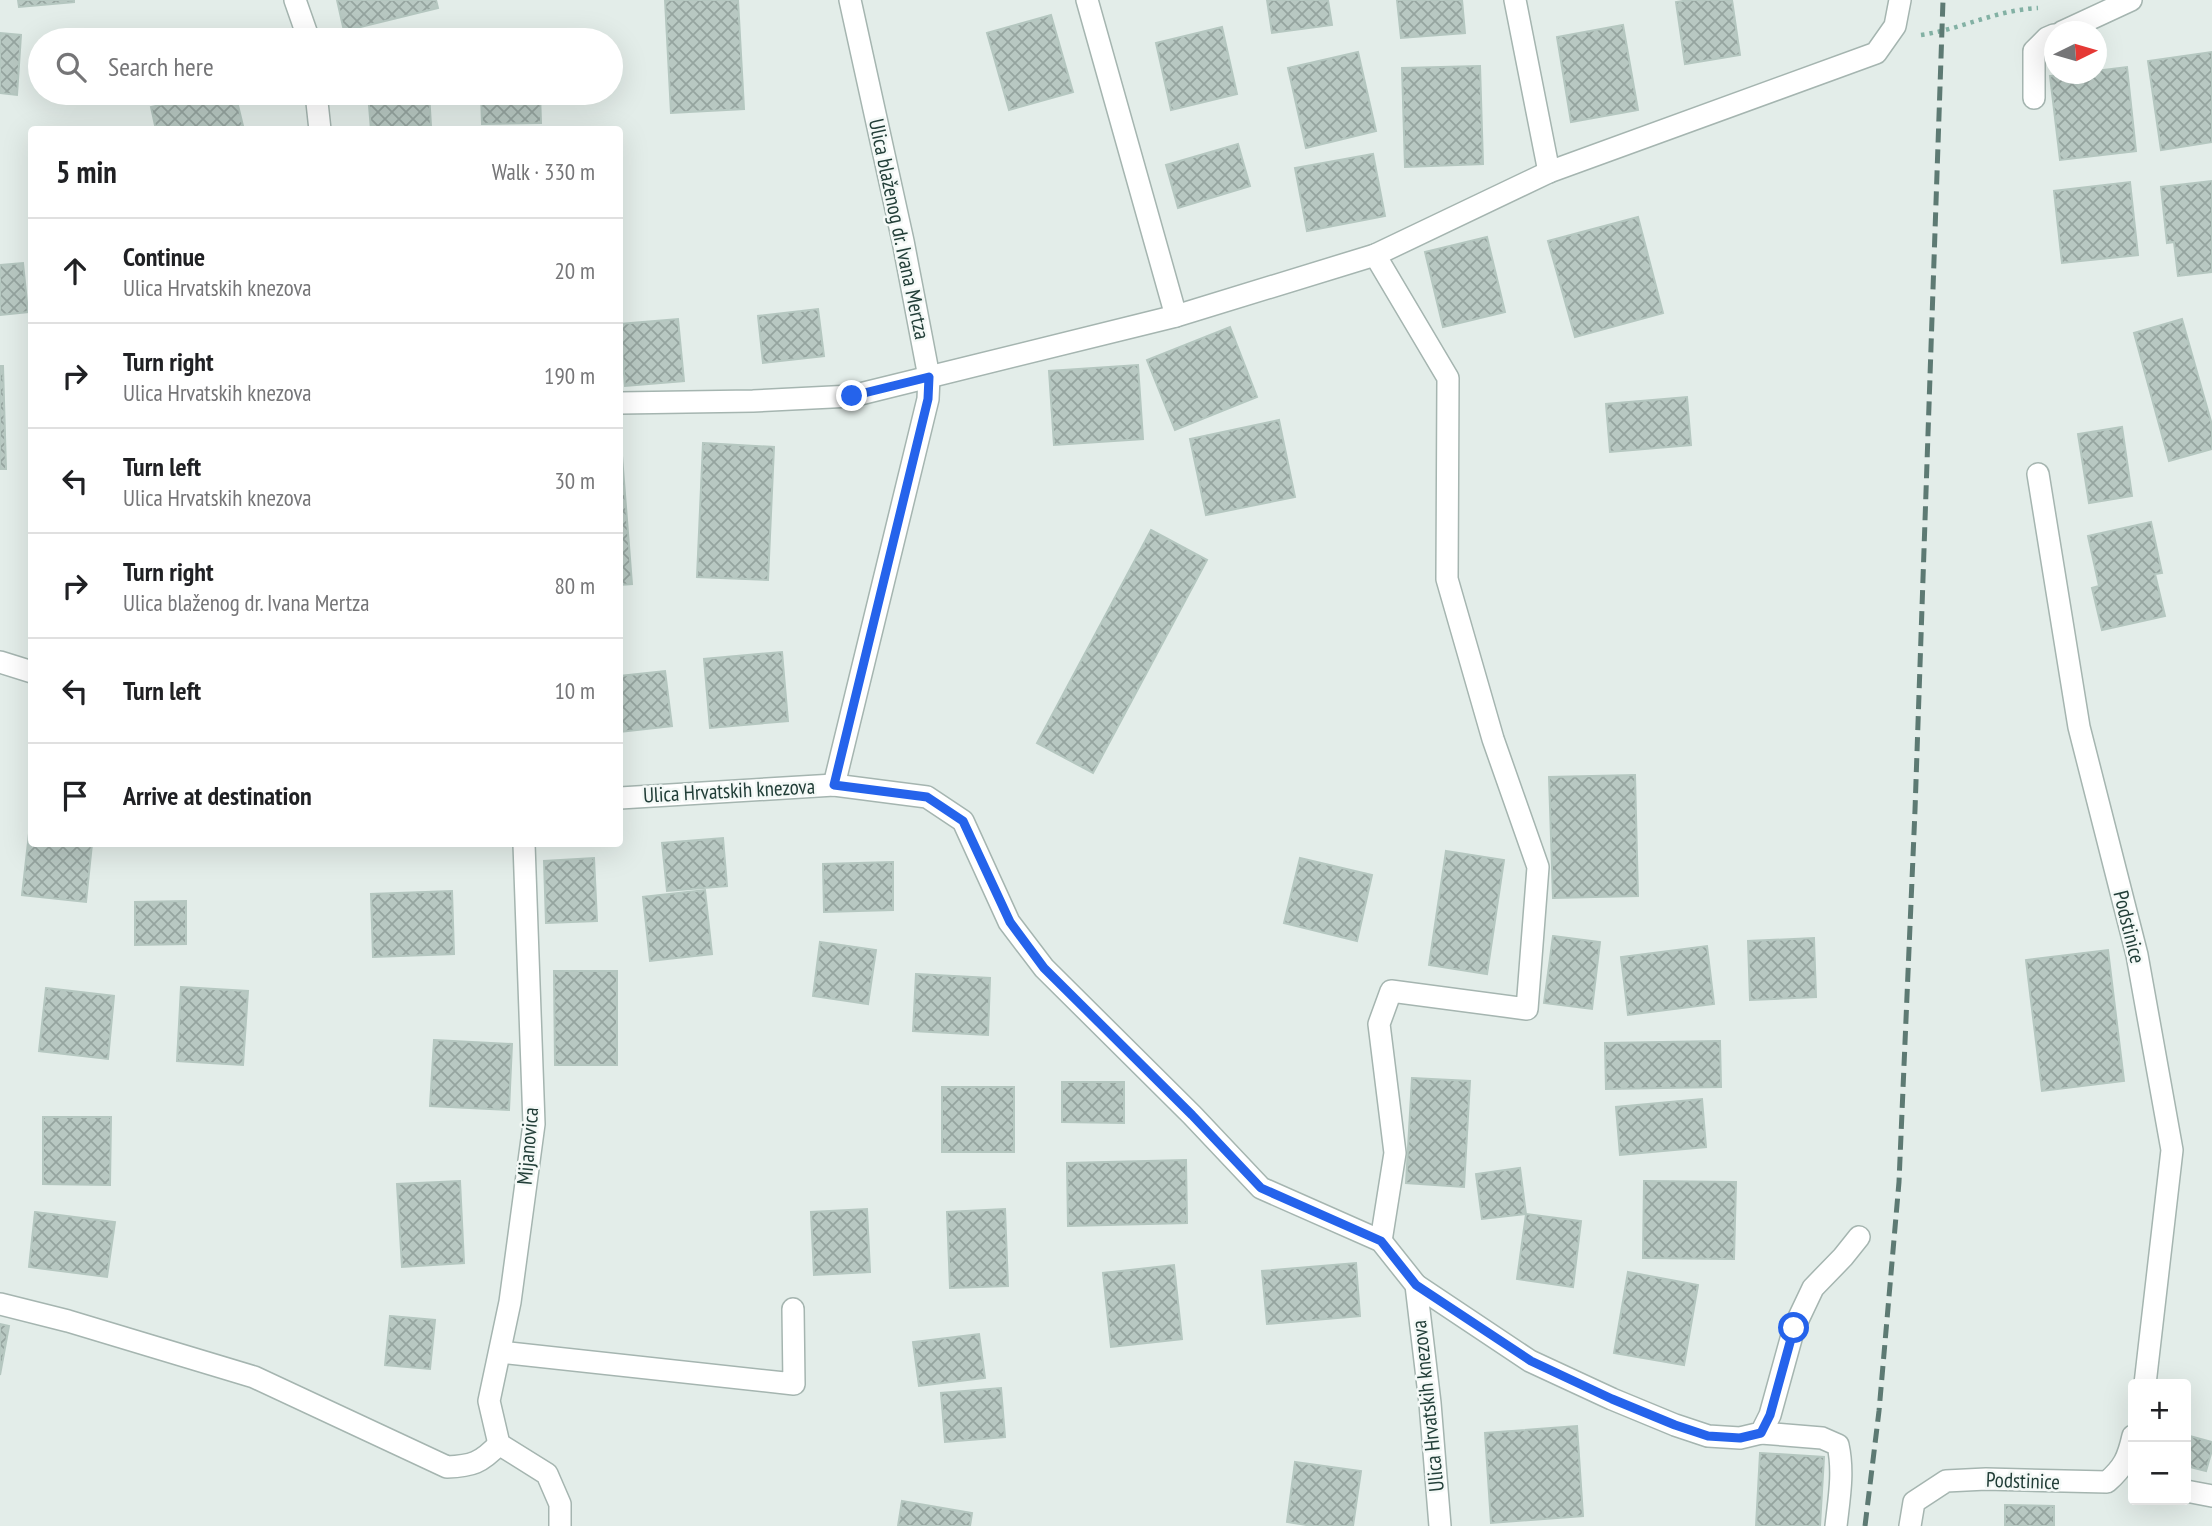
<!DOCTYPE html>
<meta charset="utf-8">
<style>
:root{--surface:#fff;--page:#f6f6f6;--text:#202124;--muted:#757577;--line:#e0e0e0}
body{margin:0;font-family:"PT Sans Narrow",sans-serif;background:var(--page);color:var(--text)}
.controls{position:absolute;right:21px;bottom:21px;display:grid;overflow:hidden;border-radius:7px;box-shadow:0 7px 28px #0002}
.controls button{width:63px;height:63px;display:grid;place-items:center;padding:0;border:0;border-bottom:2px solid var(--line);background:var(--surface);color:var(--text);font:35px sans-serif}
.compass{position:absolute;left:2044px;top:21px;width:63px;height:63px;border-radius:50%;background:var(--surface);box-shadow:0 7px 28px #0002;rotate:85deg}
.stop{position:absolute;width:21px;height:21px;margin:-16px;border:5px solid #2563eb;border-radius:50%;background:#fff}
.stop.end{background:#2563eb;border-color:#fff;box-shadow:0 2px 7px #0008}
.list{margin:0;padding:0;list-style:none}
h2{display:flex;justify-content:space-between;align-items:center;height:91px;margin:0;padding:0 28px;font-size:30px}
h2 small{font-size:23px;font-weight:400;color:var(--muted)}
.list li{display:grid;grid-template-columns:46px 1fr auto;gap:21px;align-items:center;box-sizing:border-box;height:105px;padding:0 28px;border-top:2px solid var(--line)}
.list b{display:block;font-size:26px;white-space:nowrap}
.list p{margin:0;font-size:23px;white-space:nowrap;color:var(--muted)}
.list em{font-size:23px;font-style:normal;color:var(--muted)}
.icon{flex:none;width:38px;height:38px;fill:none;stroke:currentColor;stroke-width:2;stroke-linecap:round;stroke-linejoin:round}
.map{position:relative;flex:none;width:2212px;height:1526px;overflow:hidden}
.search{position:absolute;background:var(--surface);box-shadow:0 7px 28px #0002;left:28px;top:28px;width:595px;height:77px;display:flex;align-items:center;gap:18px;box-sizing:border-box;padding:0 24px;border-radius:38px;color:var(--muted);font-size:26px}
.panel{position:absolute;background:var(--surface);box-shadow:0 7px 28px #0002;left:28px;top:126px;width:595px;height:721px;border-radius:7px}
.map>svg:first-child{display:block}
</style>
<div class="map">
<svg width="2212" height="1526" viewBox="0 0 2212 1526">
<defs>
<pattern id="building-cross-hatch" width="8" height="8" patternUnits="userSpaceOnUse" patternTransform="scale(1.75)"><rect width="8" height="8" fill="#b8c8c2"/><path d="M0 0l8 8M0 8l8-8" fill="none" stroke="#95a49f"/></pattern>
</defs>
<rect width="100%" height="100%" fill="#e3ede9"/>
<g fill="url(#building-cross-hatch)" stroke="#b5c7c0" stroke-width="2">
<path d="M 18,0 L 74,0 L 74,2 L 19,7 Z"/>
<path d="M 337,0 L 436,0 L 438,8 L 344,31 Z"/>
<path d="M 665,0 L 738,0 L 744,109 L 671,113 Z"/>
<path d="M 1267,0 L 1328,0 L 1332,25 L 1272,33 Z"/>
<path d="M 1397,0 L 1462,0 L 1465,33 L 1401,38 Z"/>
<path d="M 1690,0 L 1732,0 L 1740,55 L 1685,64 L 1676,2 Z"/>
<path d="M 1051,15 L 1073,92 L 1009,110 L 987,33 Z"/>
<path d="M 1623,25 L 1638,110 L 1571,122 L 1557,37 Z"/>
<path d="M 1222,27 L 1237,94 L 1171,110 L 1156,43 Z"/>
<path d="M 0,33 L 21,35 L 17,95 L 0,93 Z"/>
<path d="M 1358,52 L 1376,131 L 1306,148 L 1288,68 Z"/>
<path d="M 2212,52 L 2212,142 L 2161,150 L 2148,61 Z"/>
<path d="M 1480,66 L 1483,164 L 1405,167 L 1402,68 Z"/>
<path d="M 2127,67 L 2136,151 L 2060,160 L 2050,76 L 2096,74 L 2096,71 Z"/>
<path d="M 213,93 L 235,93 L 244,130 L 156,130 L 151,107 Z"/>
<path d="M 368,93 L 429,93 L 431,126 L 371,130 Z"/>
<path d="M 481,93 L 540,93 L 541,123 L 482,124 Z"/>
<path d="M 1238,144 L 1250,186 L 1178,208 L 1166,165 Z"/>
<path d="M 1373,154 L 1385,216 L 1307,231 L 1295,168 Z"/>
<path d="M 2212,181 L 2212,272 L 2178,276 L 2174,242 L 2167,243 L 2161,187 Z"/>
<path d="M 2130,182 L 2138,255 L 2062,263 L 2054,191 Z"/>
<path d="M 1638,217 L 1663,313 L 1575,337 L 1548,241 Z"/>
<path d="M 1487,237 L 1505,312 L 1443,327 L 1425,252 Z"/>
<path d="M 23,263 L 28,312 L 0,315 L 0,265 Z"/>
<path d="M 818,309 L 824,356 L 763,363 L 758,316 Z"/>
<path d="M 678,319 L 684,381 L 625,386 L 620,324 Z"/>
<path d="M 2182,319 L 2212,425 L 2212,449 L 2169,461 L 2134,333 Z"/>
<path d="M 1230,327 L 1257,397 L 1175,430 L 1147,360 Z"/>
<path d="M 1138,365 L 1143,439 L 1054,445 L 1049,371 Z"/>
<path d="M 0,366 L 3,366 L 6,469 L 0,469 Z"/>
<path d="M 1687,397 L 1691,445 L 1610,452 L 1606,404 Z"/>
<path d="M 1279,420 L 1295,497 L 1206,515 L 1190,439 Z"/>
<path d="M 2122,427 L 2132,496 L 2089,503 L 2078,434 Z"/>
<path d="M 620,430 L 632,584 L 620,585 Z"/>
<path d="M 703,443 L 774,447 L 768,580 L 697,577 Z"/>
<path d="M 2151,522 L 2162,573 L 2155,574 L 2165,616 L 2102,630 L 2092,588 L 2099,586 L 2088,536 Z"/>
<path d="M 1151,530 L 1207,560 L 1093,773 L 1037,743 Z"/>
<path d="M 782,652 L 788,721 L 710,728 L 704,659 Z"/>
<path d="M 665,671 L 672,726 L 620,732 L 620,676 Z"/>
<path d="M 1635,775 L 1638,896 L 1553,898 L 1549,777 Z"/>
<path d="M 32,807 L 32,844 L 92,844 L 86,902 L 22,895 Z"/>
<path d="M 723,838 L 727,886 L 667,891 L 662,843 Z"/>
<path d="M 1446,851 L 1504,860 L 1487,974 L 1429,965 Z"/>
<path d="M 594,858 L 597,921 L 546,923 L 544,861 Z"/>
<path d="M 1300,858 L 1372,875 L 1357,941 L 1284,923 Z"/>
<path d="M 893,862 L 893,910 L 824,912 L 823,864 Z"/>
<path d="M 705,890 L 712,954 L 650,961 L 643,897 Z"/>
<path d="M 452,891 L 454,954 L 373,957 L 371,894 Z"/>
<path d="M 186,901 L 186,944 L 135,945 L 135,902 Z"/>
<path d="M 1553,936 L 1600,942 L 1592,1009 L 1544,1003 Z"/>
<path d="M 1814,938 L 1816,997 L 1750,1000 L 1748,941 Z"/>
<path d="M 820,942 L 876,950 L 868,1004 L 813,996 Z"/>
<path d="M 1707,946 L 1714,1004 L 1628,1015 L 1621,957 Z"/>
<path d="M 2108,950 L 2124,1081 L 2042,1091 L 2026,960 Z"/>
<path d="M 554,971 L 617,971 L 617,1065 L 555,1065 Z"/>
<path d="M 916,974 L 990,978 L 988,1035 L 913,1031 Z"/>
<path d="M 181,987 L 248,991 L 243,1065 L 177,1061 Z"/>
<path d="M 46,988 L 114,996 L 108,1059 L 39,1051 Z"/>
<path d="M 434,1040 L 512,1044 L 509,1110 L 430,1106 Z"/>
<path d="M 1720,1041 L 1721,1087 L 1606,1089 L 1605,1043 Z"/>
<path d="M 1412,1078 L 1470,1081 L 1464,1187 L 1406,1183 Z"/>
<path d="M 1062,1082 L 1124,1082 L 1124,1123 L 1062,1122 Z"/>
<rect x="942" y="1087" width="72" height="65"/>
<path d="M 1702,1099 L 1706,1147 L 1620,1155 L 1616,1107 Z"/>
<path d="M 43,1117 L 111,1117 L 110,1185 L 43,1184 Z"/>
<path d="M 1186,1160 L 1187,1223 L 1068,1226 L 1067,1163 Z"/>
<path d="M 1520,1168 L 1526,1214 L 1482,1219 L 1476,1174 Z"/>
<path d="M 460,1181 L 464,1263 L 402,1267 L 397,1184 Z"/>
<path d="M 1644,1181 L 1736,1182 L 1734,1259 L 1643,1258 Z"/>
<path d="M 867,1209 L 870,1272 L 814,1275 L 811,1212 Z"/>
<path d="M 1005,1209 L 1008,1286 L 950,1288 L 947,1212 Z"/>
<path d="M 35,1212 L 115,1222 L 107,1277 L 29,1267 Z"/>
<path d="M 1526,1214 L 1581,1221 L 1573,1287 L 1517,1279 Z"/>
<path d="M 1356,1263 L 1360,1316 L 1267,1324 L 1262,1271 Z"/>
<path d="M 1174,1265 L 1182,1339 L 1111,1347 L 1103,1273 Z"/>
<path d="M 1628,1272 L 1698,1285 L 1684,1365 L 1614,1353 Z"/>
<path d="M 390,1316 L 435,1320 L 430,1369 L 385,1365 Z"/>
<path d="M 0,1324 L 9,1326 L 0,1375 Z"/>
<path d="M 979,1334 L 985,1378 L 919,1386 L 913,1342 Z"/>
<path d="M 1001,1388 L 1005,1437 L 945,1442 L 941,1393 Z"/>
<path d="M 1577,1426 L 1583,1516 L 1491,1523 L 1485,1433 Z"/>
<path d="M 2186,1435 L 2212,1442 L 2212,1450 L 2206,1471 L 2186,1466 Z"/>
<path d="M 1760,1453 L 1824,1457 L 1820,1526 L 1756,1526 Z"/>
<path d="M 1295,1462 L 1361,1471 L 1353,1526 L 1313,1526 L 1287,1522 Z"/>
<path d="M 902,1501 L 972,1513 L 970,1526 L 898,1526 Z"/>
<path d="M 2005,1505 L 2054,1506 L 2054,1526 L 2005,1526 Z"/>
</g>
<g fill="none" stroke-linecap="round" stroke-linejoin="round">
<g stroke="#a5b5b0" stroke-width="24">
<g id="minor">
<path d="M 295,0 L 309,40"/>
<path d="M 1087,0 L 1176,316"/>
<path d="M 1515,0 L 1549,172"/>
<path d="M 2062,32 L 2131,0"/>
<path d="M 316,93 L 320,130"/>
<path d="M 2034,98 L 2034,51 L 2047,38 L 2054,35"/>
<path d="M 1375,255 L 1448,378 L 1447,579 L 1493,739 L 1538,867 L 1527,1009 L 1391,991 L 1379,1024 L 1395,1153 L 1381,1241"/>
<path d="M 620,403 L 753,401 L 852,396 L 1176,316 L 1375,255 L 1549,172 L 1876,53 L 1895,26 L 1900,0"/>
<path d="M 2038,474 L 2079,727 L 2137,955 L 2172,1150 L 2145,1384"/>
<path d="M 0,662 L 32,672"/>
<path d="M 834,785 L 928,399 L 929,377 L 903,241 L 850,0"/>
<path d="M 620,798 L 834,785 L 927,797 L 963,821 L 1009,922 L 1044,968 L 1192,1115 L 1261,1188 L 1381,1241 L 1416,1285 L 1430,1403 L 1440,1526"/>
<path d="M 524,844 L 534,1124 L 510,1302 L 489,1401 L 499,1444 L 547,1474 L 560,1504 L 560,1526"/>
<path d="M 1416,1285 L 1530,1361 L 1612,1399 L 1675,1425 L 1708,1436 L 1740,1438 L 1761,1433 L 1770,1415 L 1794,1328 L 1813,1288 L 1843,1257 L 1859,1237"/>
<path d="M 0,1304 L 68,1321 L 254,1377 L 447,1467 C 472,1466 481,1463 499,1444"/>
<path d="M 500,1352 L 794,1384 L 793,1309"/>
<path d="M 1761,1433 L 1822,1438 L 1838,1445 C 1844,1472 1839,1499 1836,1526"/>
<path d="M 2186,1491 L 2212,1496"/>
<path d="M 1910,1526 L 1914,1502 L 1946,1481 L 1986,1479 L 2107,1482 C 2124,1467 2128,1458 2133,1436"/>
</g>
</g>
<path stroke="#83b1a4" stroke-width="4.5" stroke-dasharray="3.5 5" stroke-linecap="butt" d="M 1921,35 C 1962,29 1996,10 2038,8"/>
<use href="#minor" stroke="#fff" stroke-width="21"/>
<path stroke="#5d7a73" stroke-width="5" stroke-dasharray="14 7" stroke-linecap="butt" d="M 1865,1526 L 1879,1411 L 1899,1182 L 1915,810 L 1943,0"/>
</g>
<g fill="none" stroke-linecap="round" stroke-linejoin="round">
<path stroke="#2563eb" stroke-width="9" d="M 852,396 L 929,377 L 928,399 L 834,785 L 927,797 L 963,821 L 1010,922 L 1044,968 L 1192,1115 L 1261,1188 L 1381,1241 L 1416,1285 L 1531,1361 L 1612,1399 L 1675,1425 L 1708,1436 L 1740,1438 L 1761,1433 L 1770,1415 L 1794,1328"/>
</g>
<g text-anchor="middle" stroke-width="5" stroke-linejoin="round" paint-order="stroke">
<g font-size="21" fill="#223e38" stroke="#f4f9f7">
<text transform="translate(899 229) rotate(78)" y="7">Ulica blaženog dr. Ivana Mertza</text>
<text transform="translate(729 791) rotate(-3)" y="7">Ulica Hrvatskih knezova</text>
<text transform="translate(2129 927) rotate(76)" y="7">Podstinice</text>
<text transform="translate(528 1146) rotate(-85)" y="7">Mijanovica</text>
<text transform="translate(1428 1406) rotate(-96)" y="7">Ulica Hrvatskih knezova</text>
<text transform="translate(2023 1481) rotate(2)" y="7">Podstinice</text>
</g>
</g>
</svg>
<div class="controls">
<button>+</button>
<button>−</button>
</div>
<svg class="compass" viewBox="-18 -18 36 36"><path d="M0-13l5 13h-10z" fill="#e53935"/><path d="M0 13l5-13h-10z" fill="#757577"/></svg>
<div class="stop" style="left:1794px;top:1328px"></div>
<div class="stop end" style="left:852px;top:396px"></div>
<div class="search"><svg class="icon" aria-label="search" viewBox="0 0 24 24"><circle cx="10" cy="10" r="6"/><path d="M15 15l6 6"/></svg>Search here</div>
<section class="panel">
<h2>5 min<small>Walk · 330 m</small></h2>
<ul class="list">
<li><svg class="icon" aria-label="ahead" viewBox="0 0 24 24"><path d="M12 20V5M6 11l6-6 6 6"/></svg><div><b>Continue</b><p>Ulica Hrvatskih knezova</p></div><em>20 m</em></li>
<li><svg class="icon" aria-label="right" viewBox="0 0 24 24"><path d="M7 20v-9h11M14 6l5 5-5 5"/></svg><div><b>Turn right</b><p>Ulica Hrvatskih knezova</p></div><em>190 m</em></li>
<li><svg class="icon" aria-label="left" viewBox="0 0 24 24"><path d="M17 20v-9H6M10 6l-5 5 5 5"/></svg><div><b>Turn left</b><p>Ulica Hrvatskih knezova</p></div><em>30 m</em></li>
<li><svg class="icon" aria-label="right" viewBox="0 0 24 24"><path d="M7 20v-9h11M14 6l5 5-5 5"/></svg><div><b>Turn right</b><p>Ulica blaženog dr. Ivana Mertza</p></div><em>80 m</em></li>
<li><svg class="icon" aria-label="left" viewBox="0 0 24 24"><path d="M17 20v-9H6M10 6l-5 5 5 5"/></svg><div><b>Turn left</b></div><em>10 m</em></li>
<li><svg class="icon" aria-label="arrive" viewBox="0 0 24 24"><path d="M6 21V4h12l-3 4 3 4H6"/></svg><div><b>Arrive at destination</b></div></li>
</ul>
</section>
</div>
